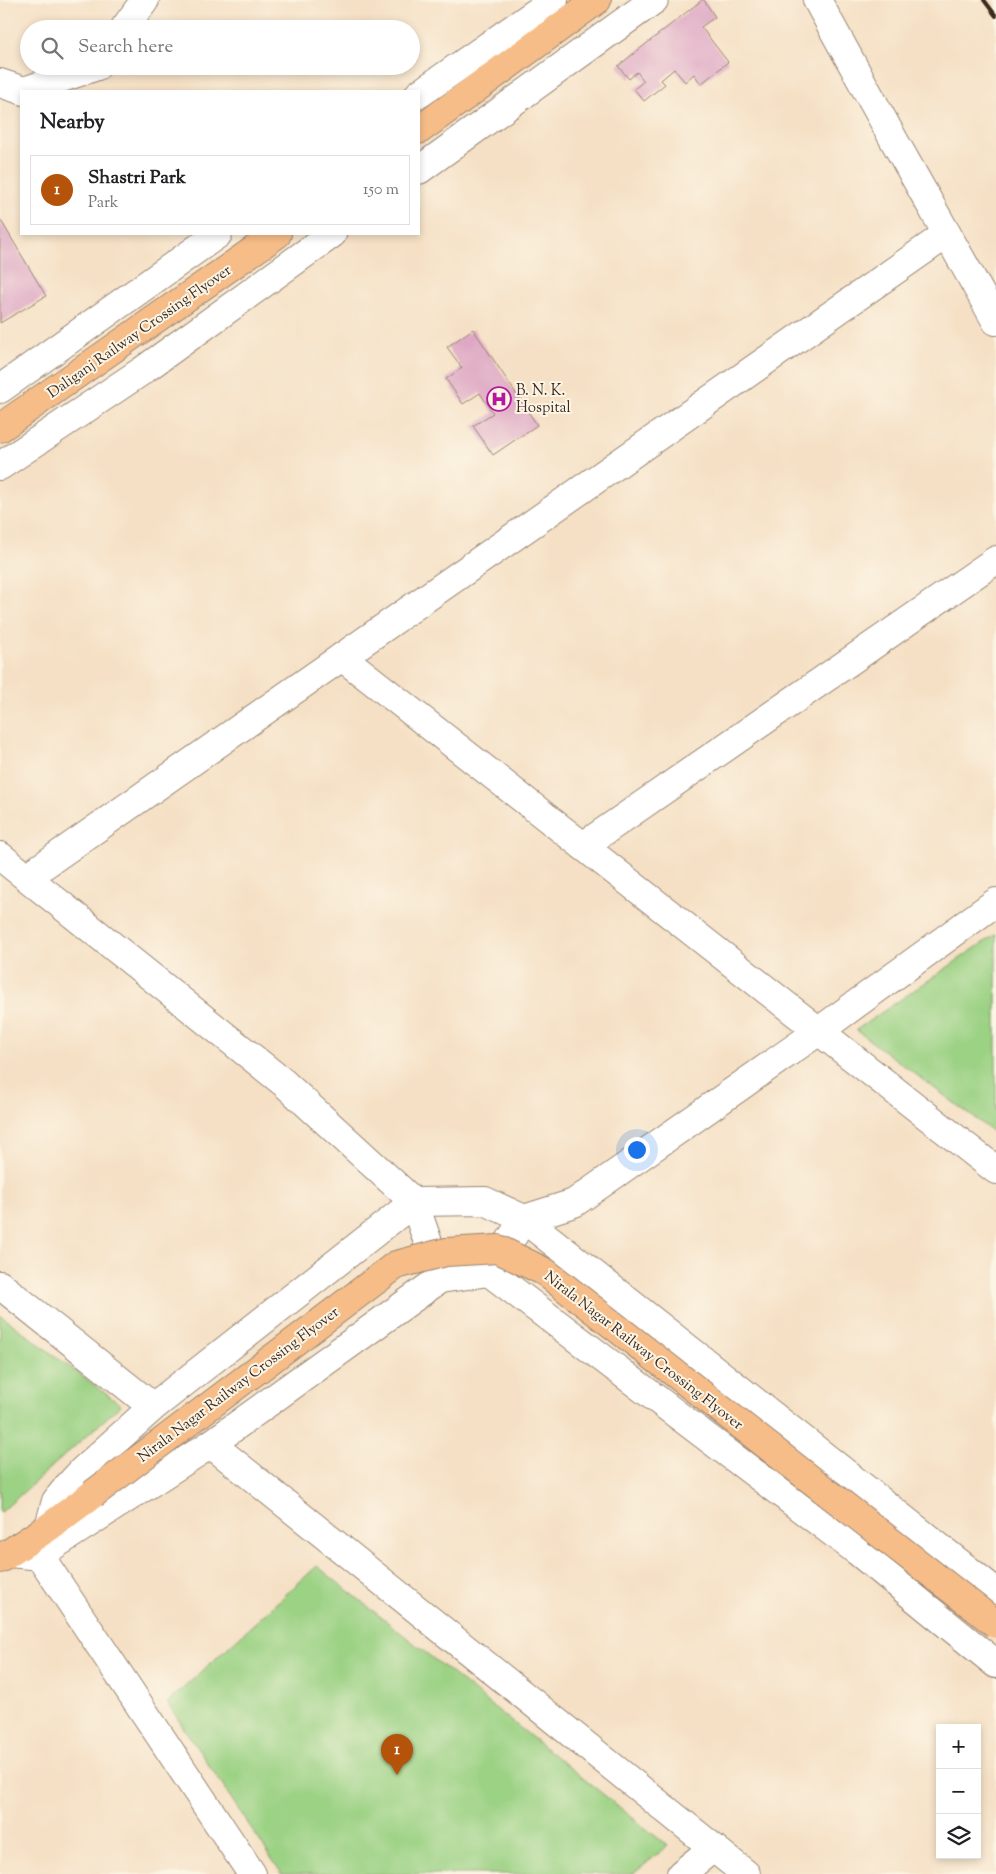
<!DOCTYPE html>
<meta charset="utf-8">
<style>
:root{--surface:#fff;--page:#f6f6f6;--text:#202124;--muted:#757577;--line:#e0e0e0;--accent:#b45309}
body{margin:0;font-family:"Sorts Mill Goudy",serif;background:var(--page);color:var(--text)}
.controls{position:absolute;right:15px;bottom:15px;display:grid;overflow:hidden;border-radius:0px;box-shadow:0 2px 8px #0003}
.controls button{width:45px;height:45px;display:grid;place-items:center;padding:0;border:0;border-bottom:1px solid var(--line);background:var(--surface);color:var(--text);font:25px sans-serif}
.you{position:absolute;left:636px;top:1149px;width:18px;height:18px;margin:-12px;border:4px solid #fff;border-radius:50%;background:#1a73e8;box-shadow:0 0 0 8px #1a73e833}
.badge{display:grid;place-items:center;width:32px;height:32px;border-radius:50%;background:var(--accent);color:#fff;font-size:16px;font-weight:700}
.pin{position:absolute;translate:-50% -41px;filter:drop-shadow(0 1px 2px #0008)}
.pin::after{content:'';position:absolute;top:26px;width:18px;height:15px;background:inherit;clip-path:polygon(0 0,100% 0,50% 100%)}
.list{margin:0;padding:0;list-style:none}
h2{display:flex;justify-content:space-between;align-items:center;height:65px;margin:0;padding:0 20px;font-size:21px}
h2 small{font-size:16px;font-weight:400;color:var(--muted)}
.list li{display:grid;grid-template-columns:32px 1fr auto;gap:15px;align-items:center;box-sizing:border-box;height:70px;margin:0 10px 10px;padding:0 10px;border:1px solid var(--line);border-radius:0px}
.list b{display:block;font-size:19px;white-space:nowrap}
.list p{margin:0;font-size:16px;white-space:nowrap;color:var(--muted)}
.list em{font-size:16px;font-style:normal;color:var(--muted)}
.icon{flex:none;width:28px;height:28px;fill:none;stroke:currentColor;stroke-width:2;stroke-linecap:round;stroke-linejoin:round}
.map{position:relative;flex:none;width:996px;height:1874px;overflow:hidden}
.search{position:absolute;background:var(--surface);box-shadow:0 2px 8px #0003;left:20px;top:20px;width:400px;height:55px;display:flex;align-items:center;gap:12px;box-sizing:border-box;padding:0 18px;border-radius:28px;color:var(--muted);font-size:19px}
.panel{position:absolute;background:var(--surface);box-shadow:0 2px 8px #0003;left:20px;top:90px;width:400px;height:145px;border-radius:0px}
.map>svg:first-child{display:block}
</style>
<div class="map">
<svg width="996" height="1874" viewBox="0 0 996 1874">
<rect width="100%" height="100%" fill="#fcf5e5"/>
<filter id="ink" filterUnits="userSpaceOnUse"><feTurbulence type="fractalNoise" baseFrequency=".02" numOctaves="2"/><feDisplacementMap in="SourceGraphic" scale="10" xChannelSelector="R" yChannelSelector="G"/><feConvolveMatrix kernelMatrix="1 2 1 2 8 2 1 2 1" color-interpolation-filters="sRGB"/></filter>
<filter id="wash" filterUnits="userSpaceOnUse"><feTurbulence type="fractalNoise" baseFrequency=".0096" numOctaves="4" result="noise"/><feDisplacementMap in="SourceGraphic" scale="20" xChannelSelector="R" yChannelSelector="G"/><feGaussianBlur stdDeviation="1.12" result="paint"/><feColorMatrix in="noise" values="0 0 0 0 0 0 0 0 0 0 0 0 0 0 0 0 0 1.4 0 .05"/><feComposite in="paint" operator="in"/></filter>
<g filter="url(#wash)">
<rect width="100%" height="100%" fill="#f5e0c5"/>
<g fill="#9bd284" stroke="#6b7e51">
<path d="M 996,934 L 996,1134 L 856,1030 Z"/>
<path d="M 0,1315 L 121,1405 L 0,1513 Z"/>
<path d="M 317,1566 L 668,1846 L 633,1874 L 282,1874 L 167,1703 Z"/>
</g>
<g id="blocks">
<g fill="#dea8c4">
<path d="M 702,0 L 704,0 L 715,17 L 701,27 L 728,62 L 701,84 L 694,74 L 685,82 L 674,69 L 661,80 L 665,84 L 644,101 L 634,89 L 644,81 L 637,72 L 629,79 L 618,66 Z"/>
<path d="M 0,219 L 46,296 L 0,323 Z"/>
<path d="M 473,329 L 537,425 L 493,455 L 473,426 L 493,413 L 480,393 L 463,404 L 446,379 L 462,368 L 447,347 Z"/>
</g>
</g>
</g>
<g filter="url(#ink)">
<use href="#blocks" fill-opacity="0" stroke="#988572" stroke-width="1"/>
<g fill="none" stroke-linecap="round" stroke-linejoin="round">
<g stroke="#988572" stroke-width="30">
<g id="minor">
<path d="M 817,0 L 895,142 L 996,321"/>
<path d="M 124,29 L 145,0"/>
<path d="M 0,83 L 24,91"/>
<path d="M 24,91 L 97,66"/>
<path d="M 419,94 L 554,0"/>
<path d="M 419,170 L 654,0"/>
<path d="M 0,389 L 218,234"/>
<path d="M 0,466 L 142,371 L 332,234"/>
<path d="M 342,657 L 996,1170"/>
<path d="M 583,846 L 996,560"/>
<path d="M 0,856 L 284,1083 L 414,1202 L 440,1277"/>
<path d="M 27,877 L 947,234"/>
<path d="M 490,1271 L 524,1219 L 574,1203 L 819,1031 L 996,902"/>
<path d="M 0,1285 L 153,1407"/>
<path d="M 211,1444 L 746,1874"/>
<path d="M 49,1527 L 56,1501 L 69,1485 L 82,1471 L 153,1407 L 414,1202 L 485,1201 L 524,1219 L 996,1592"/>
<path d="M 9,1553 L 31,1555 L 47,1550 L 211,1444 L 437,1281 L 440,1279 L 489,1272 L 857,1551 L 996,1664"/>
<path d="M 38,1553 L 252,1874"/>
<path d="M 681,1874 L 713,1848"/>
</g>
</g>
<g stroke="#988572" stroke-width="30">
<g id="major">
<path d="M 419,130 L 597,0"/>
<path d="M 0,428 L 277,234"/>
<path d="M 0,1559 L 49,1527 L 93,1494"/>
</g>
</g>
<use href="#minor" stroke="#fff" stroke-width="28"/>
<use href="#major" stroke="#f7bd88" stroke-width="28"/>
<path stroke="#3b2a1e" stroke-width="4" d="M 984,0 L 996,16"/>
<g stroke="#988572" stroke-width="30" stroke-linecap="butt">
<path id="major-bridge" d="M 93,1494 L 396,1265 L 446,1252 L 498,1249 L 545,1272 L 996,1624"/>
</g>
<use href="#major-bridge" stroke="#f7bd88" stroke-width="28"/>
</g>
</g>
<defs>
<g id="hospital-ring" transform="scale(1.25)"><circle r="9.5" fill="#fcf5e5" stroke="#b5179e" stroke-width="1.5"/><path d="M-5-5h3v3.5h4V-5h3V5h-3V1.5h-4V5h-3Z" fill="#b5179e"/></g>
</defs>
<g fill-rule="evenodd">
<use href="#hospital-ring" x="499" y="399"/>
</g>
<g text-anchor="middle" stroke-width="4" stroke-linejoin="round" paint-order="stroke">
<g font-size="15" fill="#3b2a1e" stroke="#fcf5e5">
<text transform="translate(139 331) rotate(-35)" y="5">Daliganj Railway Crossing Flyover</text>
<text transform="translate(644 1350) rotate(38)" y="5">Nirala Nagar Railway Crossing Flyover</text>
<text transform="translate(238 1384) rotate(-37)" y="5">Nirala Nagar Railway Crossing Flyover</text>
</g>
<g font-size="15" fill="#3b2a1e" stroke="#fcf5e5" text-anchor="start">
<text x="516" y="395">B. N. K.<tspan x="516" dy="17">Hospital</tspan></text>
</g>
</g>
</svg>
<div class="controls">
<button>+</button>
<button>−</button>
<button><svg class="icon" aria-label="layers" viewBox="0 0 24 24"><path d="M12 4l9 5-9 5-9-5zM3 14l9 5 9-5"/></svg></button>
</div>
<div class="you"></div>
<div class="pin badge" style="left:397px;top:1775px">1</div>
<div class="search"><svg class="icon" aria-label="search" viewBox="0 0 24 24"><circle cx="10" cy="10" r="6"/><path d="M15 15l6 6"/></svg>Search here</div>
<section class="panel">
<h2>Nearby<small></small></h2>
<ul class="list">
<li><span class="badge">1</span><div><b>Shastri Park</b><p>Park</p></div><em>150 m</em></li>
</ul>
</section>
</div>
